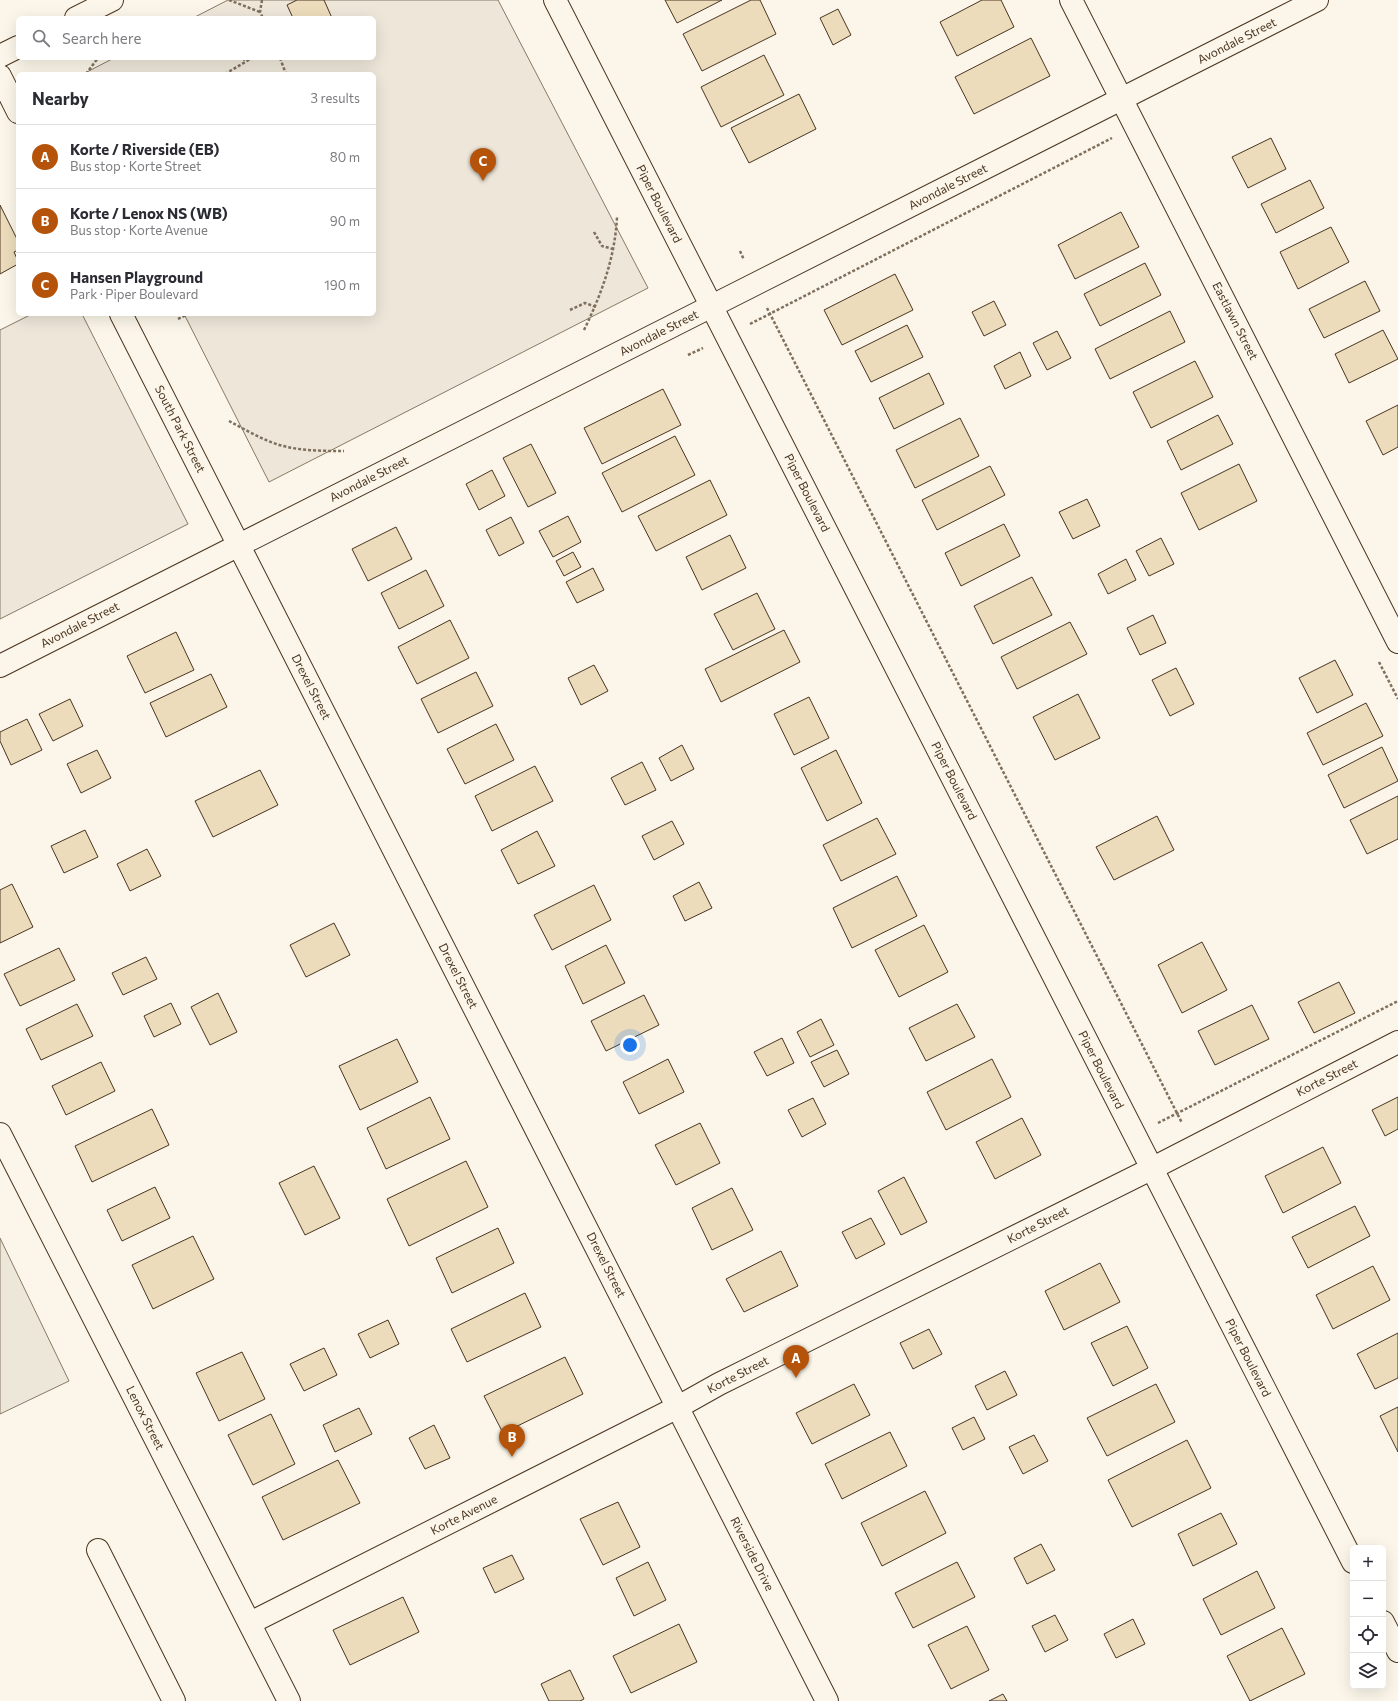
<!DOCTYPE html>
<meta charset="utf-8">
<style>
:root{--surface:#fff;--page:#f2f2f3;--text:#2b2b33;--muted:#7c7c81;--line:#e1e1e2;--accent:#b45309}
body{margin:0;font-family:Commissioner,sans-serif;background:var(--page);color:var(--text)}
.controls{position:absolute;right:12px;bottom:12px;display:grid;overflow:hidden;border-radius:6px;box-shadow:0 4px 16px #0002}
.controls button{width:36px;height:36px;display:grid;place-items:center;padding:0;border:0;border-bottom:1px solid var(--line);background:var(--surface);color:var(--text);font:20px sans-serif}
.you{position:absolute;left:630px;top:1045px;width:14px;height:14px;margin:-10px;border:3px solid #fff;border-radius:50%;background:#1a73e8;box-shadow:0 0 0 6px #1a73e833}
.badge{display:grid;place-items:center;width:26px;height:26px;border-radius:50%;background:var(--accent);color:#fff;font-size:13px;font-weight:700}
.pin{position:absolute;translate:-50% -33px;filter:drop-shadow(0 1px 2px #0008)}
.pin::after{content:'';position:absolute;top:21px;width:14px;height:12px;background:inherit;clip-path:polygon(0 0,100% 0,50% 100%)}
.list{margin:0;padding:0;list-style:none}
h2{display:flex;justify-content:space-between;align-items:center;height:52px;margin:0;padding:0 16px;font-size:17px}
h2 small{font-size:13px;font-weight:400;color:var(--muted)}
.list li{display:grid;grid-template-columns:26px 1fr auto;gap:12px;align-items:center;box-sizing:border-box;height:64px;padding:0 16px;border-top:1px solid var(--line)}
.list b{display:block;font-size:15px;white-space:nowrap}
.list p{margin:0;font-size:13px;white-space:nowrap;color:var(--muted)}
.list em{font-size:13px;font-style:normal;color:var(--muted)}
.icon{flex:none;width:22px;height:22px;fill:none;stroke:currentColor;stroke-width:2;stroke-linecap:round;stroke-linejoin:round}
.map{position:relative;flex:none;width:1398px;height:1701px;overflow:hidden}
.search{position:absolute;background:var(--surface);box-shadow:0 4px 16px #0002;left:16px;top:16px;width:360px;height:44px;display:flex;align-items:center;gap:10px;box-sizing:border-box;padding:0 14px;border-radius:6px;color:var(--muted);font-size:15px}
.panel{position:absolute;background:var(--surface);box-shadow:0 4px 16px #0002;left:16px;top:72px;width:360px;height:244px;border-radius:6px}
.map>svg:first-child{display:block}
</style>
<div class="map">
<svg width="1398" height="1701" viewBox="0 0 1398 1701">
<rect width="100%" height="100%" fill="#fbf6e9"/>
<g fill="#ede6d9" stroke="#887966">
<path d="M 228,0 L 498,0 L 648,288 L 269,482 L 184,314 L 374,314 L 374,74 L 83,74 L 114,58 L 374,58 L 374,18 L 193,18 Z"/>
<path d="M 32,314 L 82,314 L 188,524 L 0,619 L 0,330 Z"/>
</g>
<path fill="#ede7d9" stroke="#887966" d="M 0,1238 L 69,1381 L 0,1414 Z"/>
<g fill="#ecdcbc" stroke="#4a3520">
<path d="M 297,0 L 324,0 L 332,18 L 293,18 L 287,5 Z"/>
<path d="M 665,0 L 722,0 L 677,23 Z"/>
<path d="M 751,0 L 760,0 L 776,34 L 702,71 L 683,34 Z"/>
<path d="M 982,0 L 1001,0 L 1014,27 L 957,56 L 940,22 Z"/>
<path d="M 838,9 L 851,35 L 833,45 L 820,18 Z"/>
<path d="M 1031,38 L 1050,76 L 974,114 L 955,77 Z"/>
<path d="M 764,55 L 784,95 L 721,127 L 701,87 Z"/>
<path d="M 799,94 L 816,129 L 749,163 L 731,128 Z"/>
<path d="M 1271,138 L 1286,169 L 1248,188 L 1232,157 Z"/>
<path d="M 1310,180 L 1324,208 L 1276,233 L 1261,204 Z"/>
<path d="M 0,205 L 18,241 L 18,250 L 14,252 L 18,261 L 18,264 L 0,274 Z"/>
<path d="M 1121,212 L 1139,247 L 1075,279 L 1058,245 Z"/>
<path d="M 1331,227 L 1349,262 L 1298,289 L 1280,252 Z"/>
<path d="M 1145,263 L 1161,295 L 1100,326 L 1084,294 Z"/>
<path d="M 895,274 L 913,310 L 842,345 L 824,310 Z"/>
<path d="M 1365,281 L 1380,311 L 1324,338 L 1309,309 Z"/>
<path d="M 994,301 L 1006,325 L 984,336 L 972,312 Z"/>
<path d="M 1170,311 L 1185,342 L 1110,379 L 1095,349 Z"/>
<path d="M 907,325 L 923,357 L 871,382 L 855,351 Z"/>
<path d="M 1383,330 L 1398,359 L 1349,383 L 1335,354 Z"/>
<path d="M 1057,331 L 1071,358 L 1047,370 L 1033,343 Z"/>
<path d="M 1020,352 L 1031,376 L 1005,389 L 994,366 Z"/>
<path d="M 1195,361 L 1213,397 L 1151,428 L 1133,392 Z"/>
<path d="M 929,373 L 944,404 L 894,429 L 879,398 Z"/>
<path d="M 663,389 L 681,425 L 602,464 L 584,428 Z"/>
<path d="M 1398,405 L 1398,447 L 1383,455 L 1366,421 Z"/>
<path d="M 1218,415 L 1233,444 L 1181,470 L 1167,441 Z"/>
<path d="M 960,418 L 979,456 L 915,488 L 896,450 Z"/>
<path d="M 675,436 L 695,475 L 622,512 L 602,473 Z"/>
<path d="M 531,444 L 556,493 L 528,507 L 503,458 Z"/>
<path d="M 1239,464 L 1257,501 L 1199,530 L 1181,493 Z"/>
<path d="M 990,466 L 1005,495 L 937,530 L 922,500 Z"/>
<path d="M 492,470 L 505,496 L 479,510 L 466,484 Z"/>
<path d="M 710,480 L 727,515 L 656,551 L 638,516 Z"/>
<path d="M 1087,499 L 1100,526 L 1073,539 L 1059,512 Z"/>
<path d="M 568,516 L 581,542 L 553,557 L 539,531 Z"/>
<path d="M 511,517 L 524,543 L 499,556 L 486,530 Z"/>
<path d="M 1004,524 L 1020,556 L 961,586 L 945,553 Z"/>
<path d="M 396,527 L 412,559 L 368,581 L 352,549 Z"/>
<path d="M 730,535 L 746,568 L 702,590 L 686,557 Z"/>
<path d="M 1161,538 L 1174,564 L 1149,576 L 1136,551 Z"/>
<path d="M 573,552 L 581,567 L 564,576 L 556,561 Z"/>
<path d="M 1126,559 L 1136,580 L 1108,594 L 1098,574 Z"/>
<path d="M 593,568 L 604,590 L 577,603 L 566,582 Z"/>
<path d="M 426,570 L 444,606 L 399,629 L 381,593 Z"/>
<path d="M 1032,577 L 1052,615 L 993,644 L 974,606 Z"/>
<path d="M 757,593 L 775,629 L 733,650 L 714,614 Z"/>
<path d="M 1153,615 L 1166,643 L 1140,655 L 1127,628 Z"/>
<path d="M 450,620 L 469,658 L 417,684 L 398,647 Z"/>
<path d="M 1070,622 L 1087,654 L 1017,689 L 1001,657 Z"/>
<path d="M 784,630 L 800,662 L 721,702 L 705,669 Z"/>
<path d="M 176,632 L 194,670 L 145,693 L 127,656 Z"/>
<path d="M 1335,660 L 1353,695 L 1317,713 L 1299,678 Z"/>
<path d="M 594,665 L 608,691 L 581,705 L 568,678 Z"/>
<path d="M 1176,668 L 1194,704 L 1170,716 L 1152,680 Z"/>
<path d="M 476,672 L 493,706 L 438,733 L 421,699 Z"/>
<path d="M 211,674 L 227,707 L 166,737 L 150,703 Z"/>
<path d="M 1078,694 L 1100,738 L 1055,760 L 1033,717 Z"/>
<path d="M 809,697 L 829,738 L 794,755 L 774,714 Z"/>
<path d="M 70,699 L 83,726 L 53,741 L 39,714 Z"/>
<path d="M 1366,703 L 1383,736 L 1323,765 L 1307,733 Z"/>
<path d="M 27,719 L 42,750 L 11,765 L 0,741 L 0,732 Z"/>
<path d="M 496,724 L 514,760 L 465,784 L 447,749 Z"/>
<path d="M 682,745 L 694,769 L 671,781 L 659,758 Z"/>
<path d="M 1382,747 L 1398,781 L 1344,808 L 1328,775 Z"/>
<path d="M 97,750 L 111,778 L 81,793 L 67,764 Z"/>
<path d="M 836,750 L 862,803 L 827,821 L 801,768 Z"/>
<path d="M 642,762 L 656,790 L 625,805 L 611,778 Z"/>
<path d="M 535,766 L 553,801 L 492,831 L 475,796 Z"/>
<path d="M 260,770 L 278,805 L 213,837 L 195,801 Z"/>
<path d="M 1398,796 L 1398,839 L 1367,854 L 1350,820 Z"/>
<path d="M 1157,816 L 1174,850 L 1114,880 L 1096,847 Z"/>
<path d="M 877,818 L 896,854 L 841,881 L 823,845 Z"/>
<path d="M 672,821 L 684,844 L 654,860 L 642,836 Z"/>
<path d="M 85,830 L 98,857 L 64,873 L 51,846 Z"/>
<path d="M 537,831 L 555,866 L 518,884 L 501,850 Z"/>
<path d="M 147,849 L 161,876 L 130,891 L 117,864 Z"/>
<path d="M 897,876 L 917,916 L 852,948 L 833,908 Z"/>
<path d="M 699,882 L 712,908 L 685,921 L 673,896 Z"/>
<path d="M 12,884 L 33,927 L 0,943 L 0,890 Z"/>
<path d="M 594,885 L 611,920 L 552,950 L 534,915 Z"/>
<path d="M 334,923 L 350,955 L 306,977 L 290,945 Z"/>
<path d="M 924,925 L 948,972 L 899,997 L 875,950 Z"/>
<path d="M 1202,942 L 1227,990 L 1182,1013 L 1158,965 Z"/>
<path d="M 606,945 L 625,983 L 583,1004 L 565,966 Z"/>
<path d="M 59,948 L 75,980 L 20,1006 L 4,974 Z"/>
<path d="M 146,957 L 157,979 L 123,995 L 112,973 Z"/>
<path d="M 1339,982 L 1355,1013 L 1314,1033 L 1298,1002 Z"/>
<path d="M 218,993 L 237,1032 L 210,1045 L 191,1007 Z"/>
<path d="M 644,995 L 659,1025 L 606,1051 L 591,1021 Z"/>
<path d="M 171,1003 L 181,1024 L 154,1037 L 144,1016 Z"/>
<path d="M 77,1004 L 93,1036 L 41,1060 L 26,1029 Z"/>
<path d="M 957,1004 L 975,1037 L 926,1061 L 909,1028 Z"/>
<path d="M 1252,1005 L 1269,1039 L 1215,1065 L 1198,1031 Z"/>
<path d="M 821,1019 L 834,1045 L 810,1057 L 797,1032 Z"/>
<path d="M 782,1038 L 794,1063 L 767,1076 L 754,1052 Z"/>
<path d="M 397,1039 L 418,1082 L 360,1110 L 339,1066 Z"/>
<path d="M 837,1050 L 849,1074 L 824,1087 L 811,1062 Z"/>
<path d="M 668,1059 L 684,1092 L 639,1114 L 623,1082 Z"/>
<path d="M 992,1059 L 1011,1097 L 946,1130 L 927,1092 Z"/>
<path d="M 101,1062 L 115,1091 L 66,1115 L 52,1086 Z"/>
<path d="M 430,1097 L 450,1139 L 386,1169 L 367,1128 Z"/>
<path d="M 1398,1097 L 1398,1129 L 1385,1136 L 1372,1110 Z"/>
<path d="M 813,1098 L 826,1124 L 802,1137 L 788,1110 Z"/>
<path d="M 152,1109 L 169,1145 L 92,1182 L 75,1146 Z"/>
<path d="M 1022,1118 L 1041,1155 L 995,1179 L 976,1142 Z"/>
<path d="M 700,1123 L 720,1163 L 676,1185 L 655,1145 Z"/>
<path d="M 1323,1147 L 1341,1183 L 1283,1213 L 1265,1176 Z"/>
<path d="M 466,1161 L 488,1207 L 409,1246 L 387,1199 Z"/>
<path d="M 314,1166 L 340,1218 L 305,1235 L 279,1183 Z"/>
<path d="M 904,1177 L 927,1222 L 901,1235 L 878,1191 Z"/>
<path d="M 155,1187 L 170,1218 L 122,1241 L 107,1210 Z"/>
<path d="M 732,1188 L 753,1230 L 712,1250 L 692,1208 Z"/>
<path d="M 1355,1206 L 1370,1236 L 1308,1268 L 1292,1237 Z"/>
<path d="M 871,1218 L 885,1244 L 856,1259 L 842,1232 Z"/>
<path d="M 498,1228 L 514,1263 L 452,1293 L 436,1258 Z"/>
<path d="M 193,1236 L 214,1279 L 153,1309 L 132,1265 Z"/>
<path d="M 781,1251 L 798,1286 L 744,1312 L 726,1279 Z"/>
<path d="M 1100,1263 L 1120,1302 L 1064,1330 L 1045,1291 Z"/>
<path d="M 1373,1266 L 1390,1300 L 1333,1329 L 1316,1295 Z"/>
<path d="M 525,1293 L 541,1327 L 467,1362 L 451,1329 Z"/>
<path d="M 388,1320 L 399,1344 L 370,1358 L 358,1334 Z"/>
<path d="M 1127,1326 L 1148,1368 L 1113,1386 L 1091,1343 Z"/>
<path d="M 929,1329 L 942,1354 L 913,1369 L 900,1343 Z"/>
<path d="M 1398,1333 L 1398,1378 L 1375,1389 L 1357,1354 Z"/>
<path d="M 324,1348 L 337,1375 L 304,1391 L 290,1364 Z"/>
<path d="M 242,1352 L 265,1399 L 219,1421 L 196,1373 Z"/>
<path d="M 565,1357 L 583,1394 L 503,1433 L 484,1396 Z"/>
<path d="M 1005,1371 L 1017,1395 L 987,1410 L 975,1386 Z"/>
<path d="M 854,1384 L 870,1415 L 812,1444 L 796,1413 Z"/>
<path d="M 1156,1384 L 1175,1422 L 1107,1456 L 1087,1418 Z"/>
<path d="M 1398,1407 L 1398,1452 L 1380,1416 Z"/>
<path d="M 359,1408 L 372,1434 L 335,1452 L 323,1425 Z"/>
<path d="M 271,1414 L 295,1464 L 253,1485 L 228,1435 Z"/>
<path d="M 974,1417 L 985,1439 L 963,1450 L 952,1428 Z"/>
<path d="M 434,1425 L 450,1458 L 425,1469 L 409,1438 Z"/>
<path d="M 890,1432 L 907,1466 L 842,1499 L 825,1464 Z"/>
<path d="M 1034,1435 L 1048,1461 L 1023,1474 L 1009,1447 Z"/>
<path d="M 1187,1440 L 1211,1488 L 1132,1527 L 1108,1480 Z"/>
<path d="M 338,1460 L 360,1503 L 283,1540 L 262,1497 Z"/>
<path d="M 925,1491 L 946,1533 L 882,1566 L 861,1523 Z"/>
<path d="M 618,1502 L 640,1547 L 603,1565 L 580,1519 Z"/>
<path d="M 1221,1513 L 1237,1544 L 1193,1566 L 1178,1534 Z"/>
<path d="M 1041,1544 L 1055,1570 L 1027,1584 L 1014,1558 Z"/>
<path d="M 512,1555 L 524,1579 L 495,1593 L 483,1568 Z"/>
<path d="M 648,1562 L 666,1600 L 634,1616 L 616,1578 Z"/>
<path d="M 957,1562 L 975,1597 L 913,1628 L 895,1593 Z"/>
<path d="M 1257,1571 L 1275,1608 L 1221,1635 L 1203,1599 Z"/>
<path d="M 403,1597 L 419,1632 L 350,1665 L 333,1630 Z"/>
<path d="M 1055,1615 L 1068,1640 L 1045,1652 L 1032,1626 Z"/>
<path d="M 1133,1619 L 1145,1644 L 1116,1658 L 1104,1634 Z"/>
<path d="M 679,1624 L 697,1662 L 631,1693 L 613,1656 Z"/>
<path d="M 967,1626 L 989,1670 L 951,1689 L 928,1645 Z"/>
<path d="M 1282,1628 L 1305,1674 L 1250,1701 L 1227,1656 Z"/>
<path d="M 570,1670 L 584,1699 L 580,1701 L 549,1701 L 541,1684 Z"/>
<path d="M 1003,1694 L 1007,1701 L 989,1701 Z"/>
</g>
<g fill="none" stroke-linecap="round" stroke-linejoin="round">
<g stroke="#4a3520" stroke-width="24">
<g id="minor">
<path d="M 555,0 L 1353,1562"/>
<path d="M 1071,0 L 1398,642"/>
<path d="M 76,18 L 112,0"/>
<path d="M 0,56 L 18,47"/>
<path d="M 0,76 L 18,112"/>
<path d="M 121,314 L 827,1701"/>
<path d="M 0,666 L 1317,0"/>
<path d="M 0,1134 L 289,1701"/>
<path d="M 98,1550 L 174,1701"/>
<path d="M 1383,1622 L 1398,1651"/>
<path d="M 250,1623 L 678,1407 L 719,1384 L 1151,1169 L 1398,1042"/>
</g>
</g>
<g stroke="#7f6f5c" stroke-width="2.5" stroke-dasharray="3 2" stroke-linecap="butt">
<path d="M 229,0 L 260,12"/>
<path d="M 262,0 L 260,12 L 263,18"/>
<path d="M 243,58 L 246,62"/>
<path d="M 280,58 L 286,74"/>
<path d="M 86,74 L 98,58"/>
<path d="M 225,74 L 252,58"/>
<path d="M 594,232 L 602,246 L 613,249"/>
<path d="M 740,251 L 744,260"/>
<path d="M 767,308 L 1182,1123"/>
<path d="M 570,310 L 585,303 L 596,307"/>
<path d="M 178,319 L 188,314"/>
<path d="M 750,324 L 1112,138"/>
<path d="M 584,330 C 602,293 615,257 617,217"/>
<path d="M 688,355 L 703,348"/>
<path d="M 229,421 C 246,430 264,441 283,446 C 303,451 324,451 344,451"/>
<path d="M 1379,662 L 1398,699"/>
<path d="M 1158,1123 L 1398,1001"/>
</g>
<use href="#minor" stroke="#fbf6e9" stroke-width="22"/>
</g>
<g text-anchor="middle" stroke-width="3" stroke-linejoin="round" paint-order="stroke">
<g font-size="12" fill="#4a3520" stroke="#fbf6e9">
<text transform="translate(1237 41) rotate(-27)" y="4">Avondale Street</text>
<text transform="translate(948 187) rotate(-27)" y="4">Avondale Street</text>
<text transform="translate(659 204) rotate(63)" y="4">Piper Boulevard</text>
<text transform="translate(1235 321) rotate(63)" y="4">Eastlawn Street</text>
<text transform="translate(659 333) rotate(-27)" y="4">Avondale Street</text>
<text transform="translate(180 429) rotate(63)" y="4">South Park Street</text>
<text transform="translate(369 479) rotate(-27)" y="4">Avondale Street</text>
<text transform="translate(807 493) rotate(63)" y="4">Piper Boulevard</text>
<text transform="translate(80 625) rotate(-27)" y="4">Avondale Street</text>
<text transform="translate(311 687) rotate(63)" y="4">Drexel Street</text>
<text transform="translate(954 781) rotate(63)" y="4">Piper Boulevard</text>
<text transform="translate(458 976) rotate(63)" y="4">Drexel Street</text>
<text transform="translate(1101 1070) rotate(63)" y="4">Piper Boulevard</text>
<text transform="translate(1327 1078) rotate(-27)" y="4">Korte Street</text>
<text transform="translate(1038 1225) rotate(-27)" y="4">Korte Street</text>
<text transform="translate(606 1265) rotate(63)" y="4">Drexel Street</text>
<text transform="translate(1248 1358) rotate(63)" y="4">Piper Boulevard</text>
<text transform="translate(738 1375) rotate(-27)" y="4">Korte Street</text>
<text transform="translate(145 1418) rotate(63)" y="4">Lenox Street</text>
<text transform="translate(464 1515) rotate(-27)" y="4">Korte Avenue</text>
<text transform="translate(752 1554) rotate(63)" y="4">Riverside Drive</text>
</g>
</g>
</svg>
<div class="controls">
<button>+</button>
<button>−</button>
<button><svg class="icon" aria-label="locate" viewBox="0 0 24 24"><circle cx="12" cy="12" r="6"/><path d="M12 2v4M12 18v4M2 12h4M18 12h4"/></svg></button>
<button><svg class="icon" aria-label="layers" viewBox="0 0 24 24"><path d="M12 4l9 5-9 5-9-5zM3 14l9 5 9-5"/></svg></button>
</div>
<div class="you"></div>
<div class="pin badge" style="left:796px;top:1378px">A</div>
<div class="pin badge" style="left:512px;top:1457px">B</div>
<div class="pin badge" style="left:483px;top:181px">C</div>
<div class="search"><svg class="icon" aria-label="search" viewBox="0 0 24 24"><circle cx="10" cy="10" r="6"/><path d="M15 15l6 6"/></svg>Search here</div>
<section class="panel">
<h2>Nearby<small>3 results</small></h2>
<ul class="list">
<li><span class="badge">A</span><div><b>Korte / Riverside (EB)</b><p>Bus stop · Korte Street</p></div><em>80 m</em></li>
<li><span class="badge">B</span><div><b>Korte / Lenox NS (WB)</b><p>Bus stop · Korte Avenue</p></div><em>90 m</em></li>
<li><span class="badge">C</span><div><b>Hansen Playground</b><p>Park · Piper Boulevard</p></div><em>190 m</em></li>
</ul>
</section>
</div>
